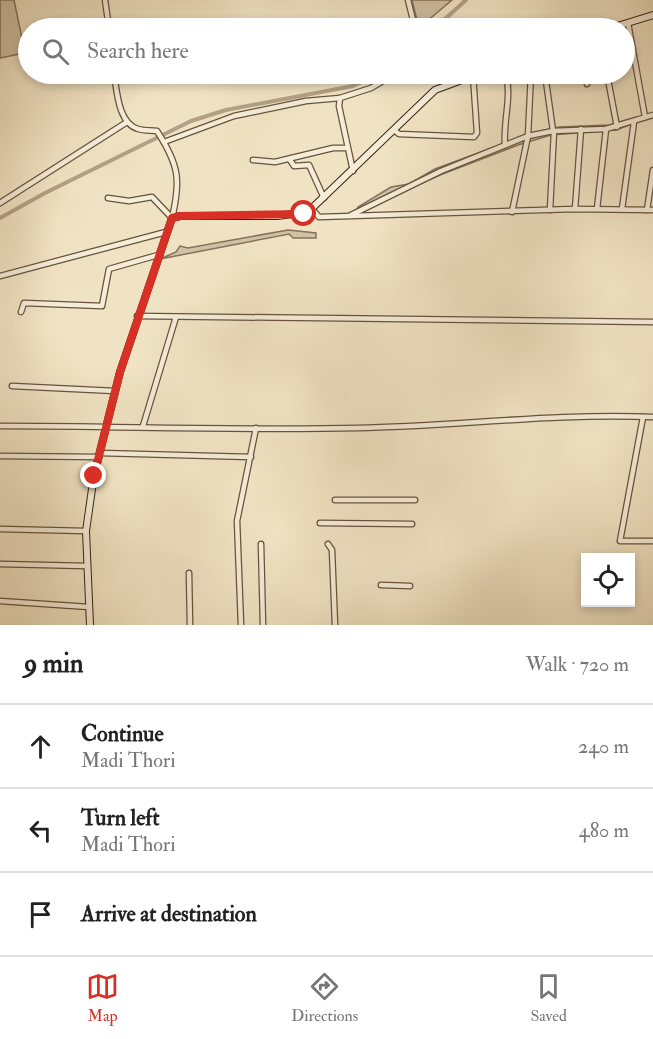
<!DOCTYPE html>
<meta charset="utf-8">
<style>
:root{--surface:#fff;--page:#f2f2f2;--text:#222;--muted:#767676;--line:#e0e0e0;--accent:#d93025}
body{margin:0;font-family:"IM FELL Double Pica",serif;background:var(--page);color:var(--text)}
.controls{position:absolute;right:18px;bottom:18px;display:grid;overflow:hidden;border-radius:0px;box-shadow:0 3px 9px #0003}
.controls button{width:54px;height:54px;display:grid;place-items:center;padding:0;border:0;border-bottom:2px solid var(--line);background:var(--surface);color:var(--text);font:30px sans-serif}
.stop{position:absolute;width:18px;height:18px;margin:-14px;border:4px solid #d93025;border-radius:50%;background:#fff}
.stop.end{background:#d93025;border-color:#fff;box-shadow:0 2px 6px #0008}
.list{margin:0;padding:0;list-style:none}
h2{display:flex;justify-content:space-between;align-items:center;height:78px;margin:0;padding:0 24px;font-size:26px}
h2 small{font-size:20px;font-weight:400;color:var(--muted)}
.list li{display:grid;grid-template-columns:39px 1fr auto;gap:18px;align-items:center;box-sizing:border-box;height:84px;padding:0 24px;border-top:2px solid var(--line)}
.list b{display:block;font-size:22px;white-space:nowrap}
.list p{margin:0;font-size:20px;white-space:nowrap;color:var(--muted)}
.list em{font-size:20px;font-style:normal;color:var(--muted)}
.icon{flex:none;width:33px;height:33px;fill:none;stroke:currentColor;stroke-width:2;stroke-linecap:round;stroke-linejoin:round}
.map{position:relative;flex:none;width:653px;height:625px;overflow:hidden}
.search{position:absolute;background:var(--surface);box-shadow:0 3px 9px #0003;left:18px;right:18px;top:18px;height:66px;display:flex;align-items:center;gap:15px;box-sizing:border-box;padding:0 21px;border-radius:33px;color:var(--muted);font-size:22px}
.sheet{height:330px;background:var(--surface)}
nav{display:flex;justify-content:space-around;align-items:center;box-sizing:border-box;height:84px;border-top:2px solid var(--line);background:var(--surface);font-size:16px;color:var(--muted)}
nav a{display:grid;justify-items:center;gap:3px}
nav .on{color:var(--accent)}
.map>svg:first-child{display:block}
</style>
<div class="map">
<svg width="653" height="625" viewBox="0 0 653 625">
<rect width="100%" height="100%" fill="#f0e3c3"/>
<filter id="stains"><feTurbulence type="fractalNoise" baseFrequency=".00333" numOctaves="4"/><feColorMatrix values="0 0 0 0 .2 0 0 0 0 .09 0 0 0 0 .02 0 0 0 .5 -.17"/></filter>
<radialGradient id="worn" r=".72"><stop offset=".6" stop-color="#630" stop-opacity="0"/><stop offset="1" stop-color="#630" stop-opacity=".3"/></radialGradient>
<g fill="#d1c2a5" stroke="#86725a" stroke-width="1.5">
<path d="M 0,0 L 14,0 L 25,53 L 0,58 Z"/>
<path d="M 412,0 L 452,0 L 419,28 Z"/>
<path d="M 636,117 L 643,120 L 616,130 L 551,135 L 518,145 L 440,175 L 355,213 L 358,207 L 391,187 L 409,184 L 435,169 L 526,135 L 559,127 L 609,125 Z"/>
<path d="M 288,230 L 316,233 L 316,238 L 293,238 L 289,234 L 160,259 L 176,252 L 180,246 L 188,248 Z"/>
</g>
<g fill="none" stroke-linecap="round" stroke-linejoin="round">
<g stroke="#b2a186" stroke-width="4">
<path d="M 435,28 L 466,0"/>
<path d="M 0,218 L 45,193 L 191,121 L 226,110 L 353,86 L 379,74"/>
</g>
<g stroke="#68523d" stroke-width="7">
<g id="street">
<path d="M 105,0 L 109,28"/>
<path d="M 408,0 L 415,28"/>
<path d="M 628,23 L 645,117"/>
<path d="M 114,74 C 117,91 118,123 138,129 C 145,131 151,130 157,131 C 179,165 181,180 172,218"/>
<path d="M 545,74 L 553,131"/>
<path d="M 585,74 L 587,84"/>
<path d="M 607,74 L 617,127"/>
<path d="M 394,130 L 399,134 L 474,137 L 477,133 L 473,75"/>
<path d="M 164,142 L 234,116 L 306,101 L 340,98"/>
<path d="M 505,145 C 503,121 512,97 506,74"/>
<path d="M 253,160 L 275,162 L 333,148 L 346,148"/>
<path d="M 290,160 L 294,166 L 309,165 L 324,198"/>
<path d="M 353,171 L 339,106 L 340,98 L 371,88 L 395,74"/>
<path d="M 108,198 L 129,201 L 152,197 L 172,218"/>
<path d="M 0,203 L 127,122"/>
<path d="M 575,209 L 581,129"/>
<path d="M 597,209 L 606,129"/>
<path d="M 622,209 L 634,122"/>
<path d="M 313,210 L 319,217 L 575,209 L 653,210"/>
<path d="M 550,210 L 554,131"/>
<path d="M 647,210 L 653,170"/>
<path d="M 512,212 L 528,136 L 531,74"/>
<path d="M 351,215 L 441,171 L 528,136 L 553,131 L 606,129 L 653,115"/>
<path d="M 0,276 L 166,232"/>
<path d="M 21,312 L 24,303 L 102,306 L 109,269 L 158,255"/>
<path d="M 137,316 L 653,322"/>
<path d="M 12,386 L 115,391"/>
<path d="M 643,417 L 620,541 L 653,541"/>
<path d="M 0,426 C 119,426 239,431 358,428 C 457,426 554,413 653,417"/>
<path d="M 143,426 L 176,317"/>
<path d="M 100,453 L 251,457"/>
<path d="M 0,456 L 99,457"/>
<path d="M 335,500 L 415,500"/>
<path d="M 320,523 L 412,524"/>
<path d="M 0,529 L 86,531"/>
<path d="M 261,544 L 263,625"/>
<path d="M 328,544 L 332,550 L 335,625"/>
<path d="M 0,564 L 87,566"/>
<path d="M 189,573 L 190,625"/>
<path d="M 381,585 L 410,586"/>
<path d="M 0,601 L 89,607"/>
<path d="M 241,625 L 237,521 L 256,428"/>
</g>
</g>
<g stroke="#3b2110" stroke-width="8">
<g id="secondary">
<path d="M 611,28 L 653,15"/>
<path d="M 90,625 L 86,531 L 94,475 L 120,372 L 172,218 L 180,216 L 277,216 L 308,212 L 435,90 L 478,74"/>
</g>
</g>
<use href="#street" stroke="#f5edd8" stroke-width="4.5"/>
<use href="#secondary" stroke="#f5edd8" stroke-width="6"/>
</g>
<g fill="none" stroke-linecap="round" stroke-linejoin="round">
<path stroke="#d93025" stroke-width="8" d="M 94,476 L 120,372 L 172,218 L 180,216 L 304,214"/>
</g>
<rect width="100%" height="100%" filter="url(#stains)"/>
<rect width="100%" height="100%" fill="url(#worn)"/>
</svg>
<div class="controls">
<button><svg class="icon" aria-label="locate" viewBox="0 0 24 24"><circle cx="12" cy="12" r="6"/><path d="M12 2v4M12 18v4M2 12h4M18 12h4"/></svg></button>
</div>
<div class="stop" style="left:304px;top:214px"></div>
<div class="stop end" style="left:94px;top:476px"></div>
<div class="search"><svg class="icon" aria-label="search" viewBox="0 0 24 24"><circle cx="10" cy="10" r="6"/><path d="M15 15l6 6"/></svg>Search here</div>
</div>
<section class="sheet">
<h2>9 min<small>Walk · 720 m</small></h2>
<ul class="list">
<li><svg class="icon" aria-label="ahead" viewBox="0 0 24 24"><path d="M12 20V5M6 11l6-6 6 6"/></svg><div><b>Continue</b><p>Madi Thori</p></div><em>240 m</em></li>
<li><svg class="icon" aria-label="left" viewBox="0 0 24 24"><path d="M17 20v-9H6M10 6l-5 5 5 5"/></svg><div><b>Turn left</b><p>Madi Thori</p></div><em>480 m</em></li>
<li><svg class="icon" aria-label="arrive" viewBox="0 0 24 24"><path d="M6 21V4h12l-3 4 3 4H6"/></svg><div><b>Arrive at destination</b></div></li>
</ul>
</section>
<nav>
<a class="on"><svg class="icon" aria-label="map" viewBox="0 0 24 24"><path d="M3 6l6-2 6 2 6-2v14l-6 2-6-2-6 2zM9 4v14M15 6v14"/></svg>Map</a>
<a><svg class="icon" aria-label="directions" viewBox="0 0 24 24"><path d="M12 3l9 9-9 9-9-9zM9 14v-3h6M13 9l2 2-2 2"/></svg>Directions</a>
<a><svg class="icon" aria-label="saved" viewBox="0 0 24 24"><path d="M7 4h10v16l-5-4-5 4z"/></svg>Saved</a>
</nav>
